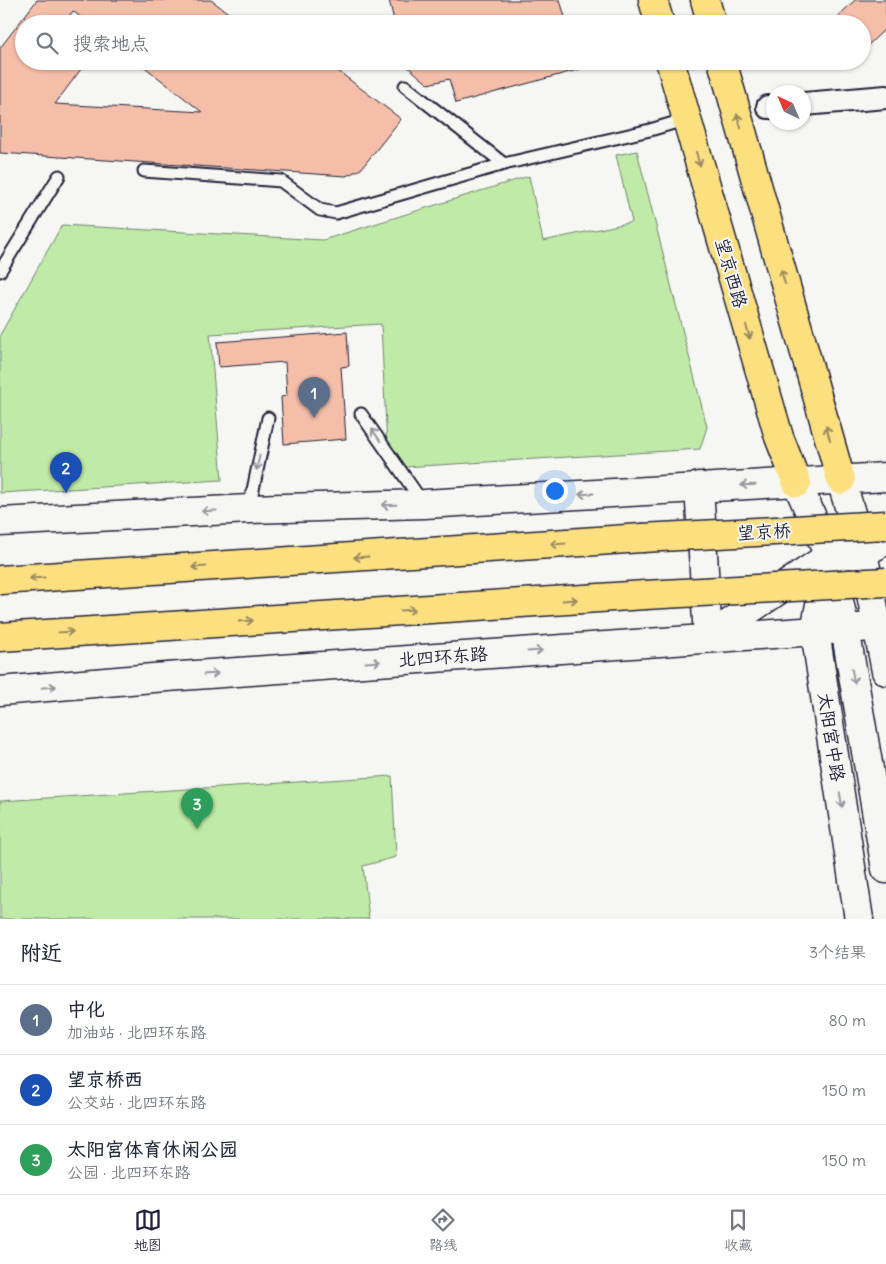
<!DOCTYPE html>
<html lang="zh">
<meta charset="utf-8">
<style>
:root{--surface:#fff;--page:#f6f6f7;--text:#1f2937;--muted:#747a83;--line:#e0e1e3;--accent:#22223b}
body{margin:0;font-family:Delius,"LXGW WenKai TC",sans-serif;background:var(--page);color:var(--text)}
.compass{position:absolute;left:766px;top:85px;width:45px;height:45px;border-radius:50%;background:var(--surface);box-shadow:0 1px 4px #0004;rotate:316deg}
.you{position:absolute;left:554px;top:490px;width:18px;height:18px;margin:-12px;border:4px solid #fff;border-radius:50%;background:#1a73e8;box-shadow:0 0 0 8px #1a73e833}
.badge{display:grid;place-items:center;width:32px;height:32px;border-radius:50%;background:var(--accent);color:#fff;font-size:16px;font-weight:700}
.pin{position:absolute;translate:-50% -41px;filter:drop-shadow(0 1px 2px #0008)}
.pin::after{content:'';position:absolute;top:26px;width:18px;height:15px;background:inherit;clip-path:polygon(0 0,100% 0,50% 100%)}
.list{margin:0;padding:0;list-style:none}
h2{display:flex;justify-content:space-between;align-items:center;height:65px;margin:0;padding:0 20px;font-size:21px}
h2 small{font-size:16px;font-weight:400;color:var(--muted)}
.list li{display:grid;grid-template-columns:32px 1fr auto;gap:15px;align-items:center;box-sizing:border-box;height:70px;padding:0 20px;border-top:1px solid var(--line)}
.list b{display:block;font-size:19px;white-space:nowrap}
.list p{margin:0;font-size:16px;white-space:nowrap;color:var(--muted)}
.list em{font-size:16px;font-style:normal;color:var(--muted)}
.icon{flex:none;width:28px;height:28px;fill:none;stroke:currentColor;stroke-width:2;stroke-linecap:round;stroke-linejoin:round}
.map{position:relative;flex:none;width:886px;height:919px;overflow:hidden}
.search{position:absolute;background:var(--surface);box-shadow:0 1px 4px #0004;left:15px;right:15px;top:15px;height:55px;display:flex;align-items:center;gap:12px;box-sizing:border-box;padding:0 18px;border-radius:28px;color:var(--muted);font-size:19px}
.sheet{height:275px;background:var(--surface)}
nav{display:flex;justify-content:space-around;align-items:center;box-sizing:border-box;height:70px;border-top:1px solid var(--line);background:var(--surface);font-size:14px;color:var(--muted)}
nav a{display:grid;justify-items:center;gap:2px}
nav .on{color:var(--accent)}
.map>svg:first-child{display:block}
</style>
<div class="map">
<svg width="886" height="919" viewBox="0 0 886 919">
<rect width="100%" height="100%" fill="#f6f6f2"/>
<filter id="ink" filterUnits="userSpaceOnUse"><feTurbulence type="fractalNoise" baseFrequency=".02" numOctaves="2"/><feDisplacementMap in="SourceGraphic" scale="10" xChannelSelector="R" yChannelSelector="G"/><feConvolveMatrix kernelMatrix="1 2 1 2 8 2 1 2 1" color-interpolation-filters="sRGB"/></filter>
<g filter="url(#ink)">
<g fill="#bfeaa7" stroke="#708671">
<path d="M 637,151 L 707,427 L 700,449 L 388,468 L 381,324 L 210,334 L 222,480 L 0,493 L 0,335 L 62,225 L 323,240 L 529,176 L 543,241 L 632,222 L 616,155 Z"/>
<path d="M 392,776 L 396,857 L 363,866 L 369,919 L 0,919 L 0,801 Z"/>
</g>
<g fill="#f5bea9" stroke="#22223b">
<path d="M 37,0 L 211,0 L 243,24 L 89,24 L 73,11 L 63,24 L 24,24 L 24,61 L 87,61 L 55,104 L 202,112 L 137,61 L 325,61 L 401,119 L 361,169 L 346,176 L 0,153 L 0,48 Z"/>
<path d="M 389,0 L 560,0 L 567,24 L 395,24 Z"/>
<path d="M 855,0 L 886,0 L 886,28 L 862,51 L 862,24 L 830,24 Z"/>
<path d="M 401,61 L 588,61 L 588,67 L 456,103 L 449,79 L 428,84 Z"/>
<path d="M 347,332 L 349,366 L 341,367 L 346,439 L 284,444 L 281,397 L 287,396 L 285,362 L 219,367 L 217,342 Z"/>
</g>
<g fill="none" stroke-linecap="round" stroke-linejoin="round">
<g stroke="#22223b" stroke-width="15">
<g id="service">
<path d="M 405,86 L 504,164"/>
<path d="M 144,171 L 281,181 L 320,210 L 336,213 L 504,164 L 650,130 L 687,119"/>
<path d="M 0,271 L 59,176"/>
<path d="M 361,414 L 423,503"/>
<path d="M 249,509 L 268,418"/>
</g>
</g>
<g stroke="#22223b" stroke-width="26">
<g id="minor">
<path d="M 804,104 L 886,97"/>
<path d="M 768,107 L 774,107"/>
</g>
</g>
<g stroke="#22223b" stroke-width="31">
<g id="tertiary">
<path d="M 699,486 L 708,638"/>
<path d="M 0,522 L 249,509 L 424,504 L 886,477"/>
<path d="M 828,562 L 815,631 L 859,919"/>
<path d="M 709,637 L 829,556 L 863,553 L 886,540"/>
<path d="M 0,691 L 153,678 L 886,626"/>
</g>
</g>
<g stroke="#22223b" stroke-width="31">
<g id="secondary">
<path d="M 841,480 L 863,553 L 886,671"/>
<path d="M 797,483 L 829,556 L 845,628 L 886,869"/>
</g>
</g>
<g stroke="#22223b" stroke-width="31">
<g id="primary">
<path d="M 653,0 L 660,24"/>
<path d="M 705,0 L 712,24"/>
<path d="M 670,61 L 779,437 L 797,483"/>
<path d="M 722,61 L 841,480"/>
</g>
</g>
<g stroke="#22223b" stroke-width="31">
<g id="trunk">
<path d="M 0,580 L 642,538"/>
<path d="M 0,637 L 645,595"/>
</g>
</g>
<use href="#service" stroke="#f6f6f2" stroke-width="11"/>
<use href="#minor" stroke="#f6f6f2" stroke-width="22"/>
<use href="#tertiary" stroke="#f6f6f2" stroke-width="28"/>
<use href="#secondary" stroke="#f6f6f2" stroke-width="28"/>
<use href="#primary" stroke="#fce080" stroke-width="28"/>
<use href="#trunk" stroke="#fce080" stroke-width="28"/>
<g stroke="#22223b" stroke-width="31" stroke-linecap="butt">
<g id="trunk-bridge">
<path d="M 642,538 L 886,525"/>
<path d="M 645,595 L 886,582"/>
</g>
</g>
<use href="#trunk-bridge" stroke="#fce080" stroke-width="28"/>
</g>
<defs><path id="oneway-shaft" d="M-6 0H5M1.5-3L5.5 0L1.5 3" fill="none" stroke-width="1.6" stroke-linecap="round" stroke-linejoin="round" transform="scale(1.25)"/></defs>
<g stroke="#9a8a61">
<use href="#oneway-shaft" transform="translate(739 121) rotate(-106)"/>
<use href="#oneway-shaft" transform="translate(698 159) rotate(74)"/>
<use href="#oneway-shaft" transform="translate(783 277) rotate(-106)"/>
<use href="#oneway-shaft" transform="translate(748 332) rotate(74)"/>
<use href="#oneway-shaft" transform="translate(828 433) rotate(-106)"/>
<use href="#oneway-shaft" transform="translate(558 544) rotate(176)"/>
<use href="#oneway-shaft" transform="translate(361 557) rotate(176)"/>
<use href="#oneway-shaft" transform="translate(199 567) rotate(176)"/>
<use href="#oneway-shaft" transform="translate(37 578) rotate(176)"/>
<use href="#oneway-shaft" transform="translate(570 600) rotate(-4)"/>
<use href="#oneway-shaft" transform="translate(408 610) rotate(-4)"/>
<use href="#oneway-shaft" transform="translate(246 621) rotate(-4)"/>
<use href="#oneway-shaft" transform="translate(66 632) rotate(-4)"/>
</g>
<g stroke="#9797a0">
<use href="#oneway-shaft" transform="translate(376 435) rotate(-125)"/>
<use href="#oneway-shaft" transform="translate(258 463) rotate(102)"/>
<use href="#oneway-shaft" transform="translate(748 485) rotate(178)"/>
<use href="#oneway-shaft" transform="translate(586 494) rotate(176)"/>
<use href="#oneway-shaft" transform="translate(389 505) rotate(178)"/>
<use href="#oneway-shaft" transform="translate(209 511) rotate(177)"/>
<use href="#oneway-shaft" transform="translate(535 651) rotate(-4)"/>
<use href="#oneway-shaft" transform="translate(373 662) rotate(-4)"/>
<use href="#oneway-shaft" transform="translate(211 674) rotate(-4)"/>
<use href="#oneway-shaft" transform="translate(853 676) rotate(80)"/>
<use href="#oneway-shaft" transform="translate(49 687) rotate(-5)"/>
<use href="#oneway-shaft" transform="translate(841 800) rotate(81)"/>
</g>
</g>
<g text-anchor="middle" stroke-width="4" stroke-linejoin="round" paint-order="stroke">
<g font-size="18" fill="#22223b" stroke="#f6f6f2">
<text transform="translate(731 273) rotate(74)" y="6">望京西路</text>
<text transform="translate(764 532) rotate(-3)" y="6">望京桥</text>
<text transform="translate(443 657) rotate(-4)" y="6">北四环东路</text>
<text transform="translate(831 737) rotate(81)" y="6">太阳宫中路</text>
</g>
</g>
</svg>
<svg class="compass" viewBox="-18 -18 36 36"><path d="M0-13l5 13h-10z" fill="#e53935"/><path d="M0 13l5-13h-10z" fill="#747a83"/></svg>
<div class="you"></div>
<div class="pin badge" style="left:314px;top:418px;background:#5c6f8a">1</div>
<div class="pin badge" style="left:66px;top:493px;background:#1a4fb4">2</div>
<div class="pin badge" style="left:197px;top:829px;background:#2e9e5b">3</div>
<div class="search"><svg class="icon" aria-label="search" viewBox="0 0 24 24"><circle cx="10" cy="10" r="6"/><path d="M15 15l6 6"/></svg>搜索地点</div>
</div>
<section class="sheet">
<h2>附近<small>3个结果</small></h2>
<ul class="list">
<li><span class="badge" style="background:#5c6f8a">1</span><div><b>中化</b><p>加油站 · 北四环东路</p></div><em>80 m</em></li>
<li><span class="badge" style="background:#1a4fb4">2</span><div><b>望京桥西</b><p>公交站 · 北四环东路</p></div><em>150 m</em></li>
<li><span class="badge" style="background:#2e9e5b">3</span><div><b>太阳宫体育休闲公园</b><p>公园 · 北四环东路</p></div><em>150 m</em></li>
</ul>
</section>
<nav>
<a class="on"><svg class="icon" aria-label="map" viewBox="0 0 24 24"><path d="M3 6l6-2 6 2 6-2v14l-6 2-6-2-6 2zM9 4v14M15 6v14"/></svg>地图</a>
<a><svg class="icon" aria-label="directions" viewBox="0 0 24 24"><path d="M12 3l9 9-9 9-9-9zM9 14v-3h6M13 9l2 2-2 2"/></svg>路线</a>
<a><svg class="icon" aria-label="saved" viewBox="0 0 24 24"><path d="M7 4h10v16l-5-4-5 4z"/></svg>收藏</a>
</nav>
